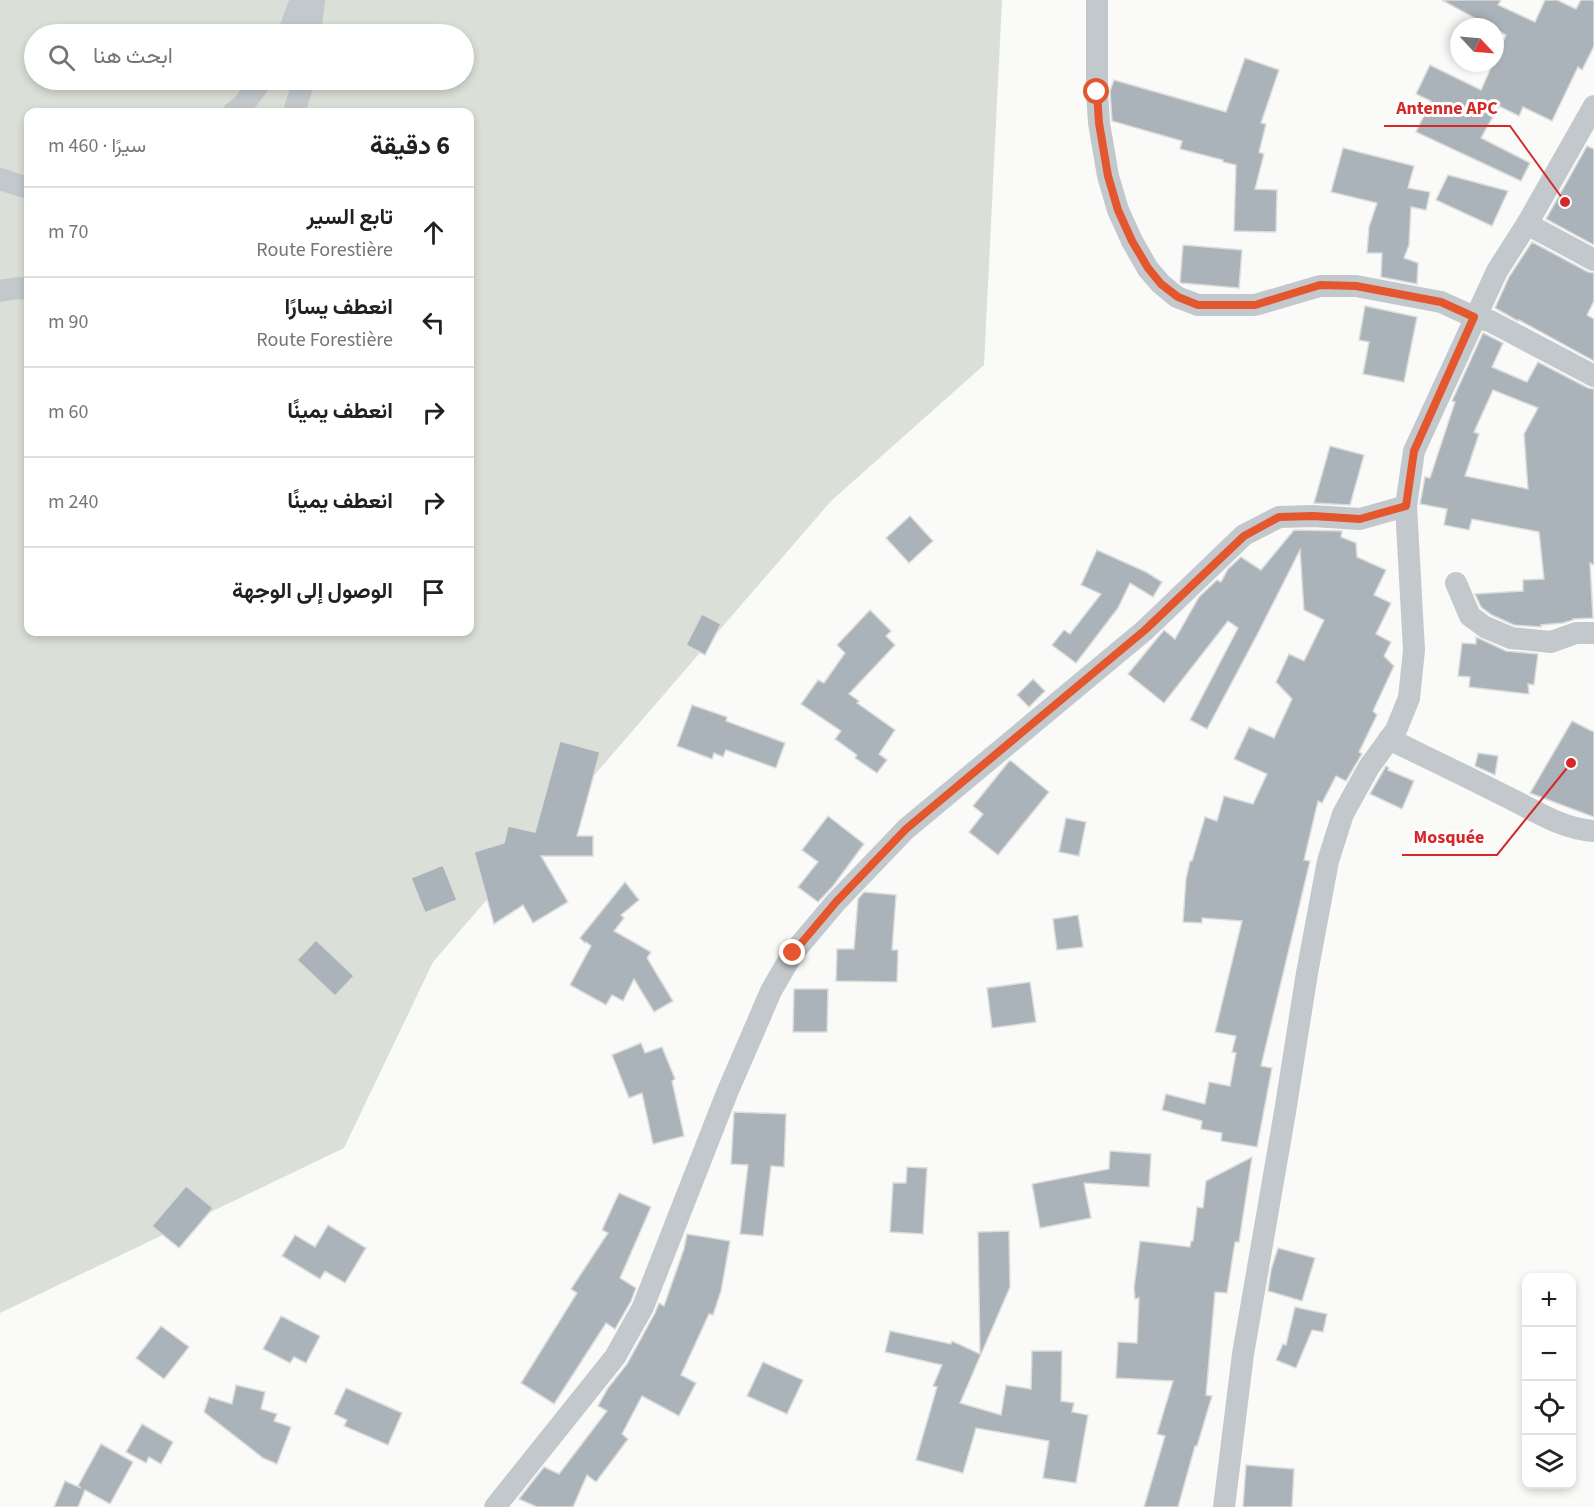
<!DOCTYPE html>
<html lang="ar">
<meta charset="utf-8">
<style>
:root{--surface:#fff;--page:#f2f2f2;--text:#202124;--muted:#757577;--line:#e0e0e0}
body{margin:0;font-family:"Source Sans 3",Vazirmatn,sans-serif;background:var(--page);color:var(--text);direction:rtl}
.controls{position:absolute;right:18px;bottom:18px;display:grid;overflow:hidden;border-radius:12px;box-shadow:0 3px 9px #0003}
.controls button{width:54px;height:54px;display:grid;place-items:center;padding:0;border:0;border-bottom:2px solid var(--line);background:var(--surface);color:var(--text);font:30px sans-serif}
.compass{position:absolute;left:1450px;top:18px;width:54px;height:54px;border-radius:50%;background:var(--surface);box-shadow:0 3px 9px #0003;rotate:116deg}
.stop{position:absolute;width:18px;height:18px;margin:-14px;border:4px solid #e4572e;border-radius:50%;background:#fff}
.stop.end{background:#e4572e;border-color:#fff;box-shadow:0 2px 6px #0008}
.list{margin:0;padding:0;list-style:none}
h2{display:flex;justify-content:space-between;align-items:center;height:78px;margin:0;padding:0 24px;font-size:26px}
h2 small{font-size:20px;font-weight:400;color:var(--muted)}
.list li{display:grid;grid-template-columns:39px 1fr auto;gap:18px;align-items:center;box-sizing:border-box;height:90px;padding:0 24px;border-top:2px solid var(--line)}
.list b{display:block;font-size:22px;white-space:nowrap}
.list p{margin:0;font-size:20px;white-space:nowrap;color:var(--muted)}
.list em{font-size:20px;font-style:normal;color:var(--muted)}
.icon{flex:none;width:33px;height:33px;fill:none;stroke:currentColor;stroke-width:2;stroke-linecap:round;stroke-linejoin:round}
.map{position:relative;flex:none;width:1594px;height:1507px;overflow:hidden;direction:ltr}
.search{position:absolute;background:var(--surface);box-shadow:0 3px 9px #0003;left:24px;top:24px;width:450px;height:66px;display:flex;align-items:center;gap:15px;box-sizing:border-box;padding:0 21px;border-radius:33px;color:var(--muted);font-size:22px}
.panel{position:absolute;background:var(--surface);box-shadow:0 3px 9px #0003;left:24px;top:108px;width:450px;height:528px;border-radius:12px;direction:rtl}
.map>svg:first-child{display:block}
</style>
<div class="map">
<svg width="1594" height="1507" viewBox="0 0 1594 1507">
<rect width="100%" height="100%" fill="#fafaf8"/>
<path fill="#dadfd7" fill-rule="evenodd" d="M 0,0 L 1002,0 L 984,365 L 831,501 L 433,962 L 344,1148 L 0,1313 ZM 34,34 L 464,34 L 464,80 L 34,80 ZM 28,112 L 470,112 L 470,632 L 28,632 Z"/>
<g fill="#aab3b9" stroke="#dcdcda" stroke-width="1.5" fill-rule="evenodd">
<path d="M 1442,0 L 1501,0 L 1498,5 L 1535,22 L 1545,0 L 1557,0 L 1576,9 L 1581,0 L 1594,0 L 1594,46 L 1582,70 L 1578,67 L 1552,121 L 1523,107 L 1519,116 L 1499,106 L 1481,138 L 1530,163 L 1521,181 L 1416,132 L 1431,101 L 1416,94 L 1430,65 L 1481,90 L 1493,63 L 1495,63 L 1495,59 L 1506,35 L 1495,29 L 1495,27 L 1491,27 Z"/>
<path d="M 1245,58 L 1279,70 L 1261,123 L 1266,124 L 1259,152 L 1264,154 L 1255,189 L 1277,190 L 1276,232 L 1234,231 L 1236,165 L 1223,162 L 1223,160 L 1180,149 L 1182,141 L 1112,121 L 1110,91 L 1114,80 L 1226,112 Z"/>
<path d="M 1587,146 L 1594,149 L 1594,245 L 1546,219 Z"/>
<path d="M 1343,148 L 1414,166 L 1408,188 L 1430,192 L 1426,210 L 1411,207 L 1409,245 L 1404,258 L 1418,263 L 1417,284 L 1381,277 L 1382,253 L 1367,253 L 1369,227 L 1377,203 L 1331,192 Z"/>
<path d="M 1448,175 L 1508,191 L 1492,226 L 1436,200 Z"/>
<path d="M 1532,242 L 1588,272 L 1594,273 L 1594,301 L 1587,315 L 1594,319 L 1594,361 L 1519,320 L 1518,321 L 1495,308 L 1509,277 Z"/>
<path d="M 1183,245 L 1242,250 L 1239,288 L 1181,283 L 1180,282 Z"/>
<path d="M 1365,306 L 1417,317 L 1404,382 L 1363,374 L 1369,342 L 1359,340 Z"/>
<path d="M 1483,333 L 1503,343 L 1492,367 L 1527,382 L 1538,362 L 1588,388 L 1594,389 L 1594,565 L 1590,563 L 1593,618 L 1573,619 L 1573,620 L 1563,623 L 1541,625 L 1541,627 L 1514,625 L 1492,615 L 1481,607 L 1475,594 L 1523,591 L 1523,580 L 1544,579 L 1539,532 L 1472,519 L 1469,530 L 1444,525 L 1447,509 L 1420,504 L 1425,477 L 1430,478 L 1455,402 L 1452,401 ZM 1493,390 L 1538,408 L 1524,434 L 1528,489 L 1465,476 L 1479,434 L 1474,432 Z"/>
<path d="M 1330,446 L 1364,455 L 1350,505 L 1314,503 Z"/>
<path d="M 910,516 L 933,541 L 909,563 L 886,538 Z"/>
<path d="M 1294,530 L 1342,531 L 1341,537 L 1356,543 L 1357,557 L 1386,570 L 1374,595 L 1391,603 L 1376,634 L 1391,642 L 1384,656 L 1394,666 L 1373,711 L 1377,715 L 1359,752 L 1362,754 L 1346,781 L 1336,776 L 1322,803 L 1318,801 L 1304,860 L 1310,861 L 1261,1066 L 1272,1068 L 1257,1147 L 1221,1141 L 1222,1133 L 1201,1129 L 1202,1121 L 1162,1110 L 1166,1094 L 1205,1104 L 1209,1082 L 1230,1086 L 1236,1053 L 1232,1052 L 1236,1036 L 1215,1032 L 1242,921 L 1202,918 L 1202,923 L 1183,922 L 1186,879 L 1190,861 L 1192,861 L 1205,817 L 1217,821 L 1224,796 L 1253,804 L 1267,774 L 1234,759 L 1249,727 L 1274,738 L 1292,699 L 1276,682 L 1289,654 L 1304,661 L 1324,620 L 1304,610 L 1300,550 L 1257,635 L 1207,729 L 1190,720 L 1238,628 L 1228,621 L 1164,703 L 1128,674 L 1164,630 L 1175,639 L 1199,597 L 1217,580 L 1221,582 L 1228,569 L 1241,557 L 1261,570 Z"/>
<path d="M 1097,550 L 1146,572 L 1162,582 L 1153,597 L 1130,583 L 1118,608 L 1076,663 L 1052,645 L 1064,630 L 1070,634 L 1101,594 L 1081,585 Z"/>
<path d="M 870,610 L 891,631 L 886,636 L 895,645 L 849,694 L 859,701 L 857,703 L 895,730 L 879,754 L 887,760 L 877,773 L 855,758 L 857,755 L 835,739 L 841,731 L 801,704 L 818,680 L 824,683 L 845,653 L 837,645 Z"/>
<path d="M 702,614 L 721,624 L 705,655 L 686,645 Z"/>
<path d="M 1476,637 L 1506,651 L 1538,654 L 1534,685 L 1528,684 L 1529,694 L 1469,687 L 1470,677 L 1458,676 L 1462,643 L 1476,644 Z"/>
<path d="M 1033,679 L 1045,691 L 1029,707 L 1017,695 Z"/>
<path d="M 692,705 L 727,717 L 726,721 L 785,743 L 776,768 L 726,750 L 723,757 L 714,753 L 712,759 L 677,746 Z"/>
<path d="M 1572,721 L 1594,732 L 1594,817 L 1530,793 Z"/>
<path d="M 560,741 L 600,752 L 577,836 L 593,836 L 593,856 L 541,856 L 568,902 L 533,923 L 523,905 L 494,924 L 474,852 L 504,843 L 508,826 L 535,832 Z"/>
<path d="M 1478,753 L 1498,756 L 1495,775 L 1475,766 Z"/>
<path d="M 1010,760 L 1049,792 L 998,855 L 969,832 L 983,814 L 973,806 Z"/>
<path d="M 1386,766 L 1389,768 L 1388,770 L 1414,781 L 1402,809 L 1370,794 Z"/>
<path d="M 828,816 L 864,844 L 833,886 L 818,902 L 798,887 L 818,862 L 802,850 Z"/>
<path d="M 1066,818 L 1086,822 L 1079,856 L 1059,852 Z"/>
<path d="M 443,865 L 457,900 L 425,913 L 411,878 Z"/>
<path d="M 625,882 L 639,900 L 621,915 L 624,918 L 614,931 L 651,952 L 647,958 L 673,1001 L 654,1012 L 634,979 L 623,1001 L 612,995 L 606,1005 L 570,985 L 591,946 L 586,942 L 585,943 L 580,938 Z"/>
<path d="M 864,892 L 896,895 L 892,950 L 898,950 L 897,982 L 836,981 L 837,949 L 854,949 L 858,899 Z"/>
<path d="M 1078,915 L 1083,947 L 1057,950 L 1053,919 Z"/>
<path d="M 316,940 L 354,976 L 335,996 L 297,960 Z"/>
<path d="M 1030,982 L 1036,1022 L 992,1028 L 987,988 Z"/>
<path d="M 794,989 L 828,989 L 827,1032 L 793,1032 Z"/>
<path d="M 641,1043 L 645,1053 L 662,1047 L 675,1079 L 672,1081 L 684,1136 L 653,1144 L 642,1093 L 629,1098 L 612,1055 Z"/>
<path d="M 734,1112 L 786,1114 L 784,1167 L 771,1166 L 763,1236 L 740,1234 L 748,1165 L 731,1164 Z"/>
<path d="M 1110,1151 L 1151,1154 L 1149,1187 L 1084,1183 L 1091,1218 L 1040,1228 L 1032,1184 L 1109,1169 Z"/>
<path d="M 1252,1157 L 1239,1242 L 1235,1242 L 1227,1293 L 1215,1292 L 1206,1395 L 1212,1396 L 1197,1446 L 1195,1446 L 1178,1507 L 1144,1507 L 1165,1436 L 1157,1434 L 1173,1381 L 1116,1378 L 1118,1342 L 1137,1343 L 1139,1298 L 1135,1299 L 1134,1288 L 1140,1241 L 1190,1247 L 1191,1241 L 1193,1241 L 1197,1207 L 1203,1208 L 1206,1181 Z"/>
<path d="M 907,1167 L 927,1168 L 923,1234 L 890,1232 L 893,1183 L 906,1183 Z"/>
<path d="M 186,1186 L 213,1208 L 179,1248 L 152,1226 Z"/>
<path d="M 619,1193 L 651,1207 L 620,1278 L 636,1288 L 631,1301 L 615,1329 L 606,1323 L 554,1404 L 521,1383 L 577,1293 L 571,1289 L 608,1233 L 602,1230 Z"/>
<path d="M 328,1225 L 366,1248 L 345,1283 L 325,1271 L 320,1279 L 282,1256 L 295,1235 L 315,1247 Z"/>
<path d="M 1009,1231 L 1010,1287 L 960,1403 L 1001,1415 L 1006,1385 L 1031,1389 L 1032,1351 L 1062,1351 L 1061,1401 L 1074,1403 L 1072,1412 L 1088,1415 L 1076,1483 L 1043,1478 L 1049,1441 L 976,1428 L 963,1473 L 916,1460 L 937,1387 L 933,1386 L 942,1365 L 885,1352 L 890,1331 L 951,1344 L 952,1341 L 980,1354 L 978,1232 Z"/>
<path d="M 687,1234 L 730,1241 L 721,1291 L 713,1315 L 709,1314 L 681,1375 L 696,1383 L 679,1416 L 642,1396 L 622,1434 L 628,1439 L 596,1482 L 587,1475 L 573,1507 L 537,1507 L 519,1499 L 544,1467 L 559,1474 L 607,1411 L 598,1406 L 608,1388 L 627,1364 L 655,1313 L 659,1303 L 664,1306 L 684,1249 Z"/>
<path d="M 1278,1248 L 1315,1258 L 1302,1301 L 1268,1291 L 1271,1270 Z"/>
<path d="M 1295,1307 L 1327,1314 L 1323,1332 L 1312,1330 L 1296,1368 L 1276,1360 L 1283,1344 L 1286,1345 Z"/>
<path d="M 281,1316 L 320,1336 L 306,1363 L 294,1357 L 290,1363 L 263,1349 Z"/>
<path d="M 161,1326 L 189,1347 L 164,1379 L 136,1358 Z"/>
<path d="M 763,1362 L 803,1380 L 787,1414 L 747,1396 Z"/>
<path d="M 236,1385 L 265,1392 L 261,1409 L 277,1414 L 274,1421 L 291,1427 L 277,1464 L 263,1458 L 204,1412 L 209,1397 L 232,1404 Z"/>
<path d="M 346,1388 L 402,1413 L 388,1445 L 344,1426 L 347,1420 L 334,1414 Z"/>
<path d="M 142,1424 L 173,1442 L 161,1464 L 149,1457 L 146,1463 L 126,1452 Z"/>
<path d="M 101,1444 L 133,1462 L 110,1504 L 85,1490 L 78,1507 L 54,1507 L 65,1481 L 81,1488 L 78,1486 Z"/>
<path d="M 1246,1465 L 1294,1469 L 1292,1507 L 1243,1507 Z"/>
</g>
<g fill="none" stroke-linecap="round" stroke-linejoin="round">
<g stroke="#c3c8cc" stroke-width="22">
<path d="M 1097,0 L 1097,92 L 1099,123 L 1108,176 L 1118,210 L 1132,241 L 1148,269 L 1161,284 L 1177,297 L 1198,305 L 1255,305 L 1320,286 L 1356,286 L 1441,302 L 1474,317 L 1490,321 L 1594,376"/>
<path d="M 288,34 L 301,0"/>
<path d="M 310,34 L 314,0"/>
<path d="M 234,112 L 243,105 L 262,80"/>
<path d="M 294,112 L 304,80"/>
<path d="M 0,179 L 28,188"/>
<path d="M 1527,224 L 1594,260"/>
<path d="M 0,291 L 18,288 L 28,289"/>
<path d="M 1456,583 L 1470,616 L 1485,627 L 1511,638 L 1551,642 L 1576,633 L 1594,633"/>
<path d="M 1389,739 C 1426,757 1464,775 1501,794 C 1531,808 1560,829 1594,831"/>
<path d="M 495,1507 L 615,1357 L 643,1307 L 727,1093 L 771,991 L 793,953 L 836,902 L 906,829 L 1145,630 L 1244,535 L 1279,517 L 1313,516 L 1360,519 L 1406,506"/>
<path d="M 1224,1507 L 1243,1354 L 1285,1112 L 1307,973 L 1328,861 L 1343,814 L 1369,767 L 1396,730 L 1409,698 L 1414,650 L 1406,506 L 1414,451 L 1497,271 L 1527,224 L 1594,106"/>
</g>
</g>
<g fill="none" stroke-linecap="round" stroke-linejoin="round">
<path stroke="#e4572e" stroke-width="8" d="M 793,953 L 836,902 L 906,829 L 1145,630 L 1244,536 L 1279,517 L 1313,516 L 1360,519 L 1406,506 L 1414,451 L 1474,317 L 1441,302 L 1356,286 L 1320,285 L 1255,305 L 1198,305 L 1178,297 L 1161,284 L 1148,268 L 1132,241 L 1118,210 L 1108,176 L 1099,123 L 1097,92"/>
</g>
<path fill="none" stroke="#d62828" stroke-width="2" d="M1565 202L1510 126H1384M1571 763L1497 855H1402"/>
<g fill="#d62828" stroke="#fff" stroke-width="2">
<circle cx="1565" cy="202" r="6"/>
<circle cx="1571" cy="763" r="6"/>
</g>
<g font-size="18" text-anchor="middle" font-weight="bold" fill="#d62828" stroke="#fff" stroke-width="6" stroke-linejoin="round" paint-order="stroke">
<text x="1447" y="114">Antenne APC</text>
<text x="1449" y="843">Mosquée</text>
</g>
</svg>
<div class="controls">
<button>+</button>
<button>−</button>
<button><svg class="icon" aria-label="locate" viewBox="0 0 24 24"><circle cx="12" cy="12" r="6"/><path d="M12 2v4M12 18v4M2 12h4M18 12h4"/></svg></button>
<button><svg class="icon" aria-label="layers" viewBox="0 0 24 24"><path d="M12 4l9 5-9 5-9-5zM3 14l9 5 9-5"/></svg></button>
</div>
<svg class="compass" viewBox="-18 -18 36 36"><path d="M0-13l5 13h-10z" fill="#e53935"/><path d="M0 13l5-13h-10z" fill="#757577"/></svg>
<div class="stop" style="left:1097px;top:92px"></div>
<div class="stop end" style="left:793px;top:953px"></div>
<div class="search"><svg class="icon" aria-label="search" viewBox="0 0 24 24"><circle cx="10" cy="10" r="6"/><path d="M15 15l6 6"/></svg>ابحث هنا</div>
<section class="panel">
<h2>6 دقيقة<small>سيرًا · 460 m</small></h2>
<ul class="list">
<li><svg class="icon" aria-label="ahead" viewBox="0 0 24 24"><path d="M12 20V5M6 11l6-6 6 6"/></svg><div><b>تابع السير</b><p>Route Forestière</p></div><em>70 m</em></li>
<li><svg class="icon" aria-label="left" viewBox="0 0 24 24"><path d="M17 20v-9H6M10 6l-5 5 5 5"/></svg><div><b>انعطف يسارًا</b><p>Route Forestière</p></div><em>90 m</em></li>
<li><svg class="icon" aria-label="right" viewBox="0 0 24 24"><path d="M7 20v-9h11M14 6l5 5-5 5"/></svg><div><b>انعطف يمينًا</b></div><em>60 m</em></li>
<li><svg class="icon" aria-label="right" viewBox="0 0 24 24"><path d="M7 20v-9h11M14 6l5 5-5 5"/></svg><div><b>انعطف يمينًا</b></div><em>240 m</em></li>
<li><svg class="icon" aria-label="arrive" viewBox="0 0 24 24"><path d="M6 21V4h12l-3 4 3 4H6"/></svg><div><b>الوصول إلى الوجهة</b></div></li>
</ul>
</section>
</div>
